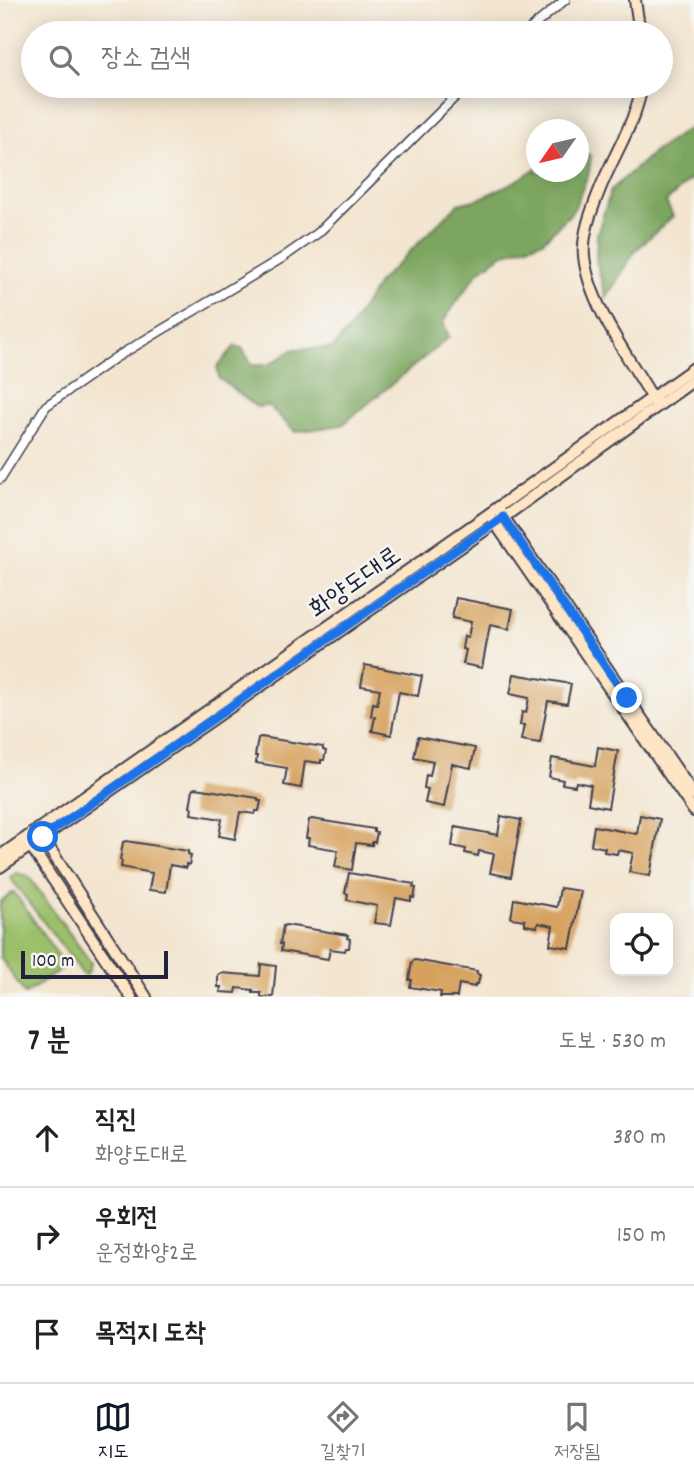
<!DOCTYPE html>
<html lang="ko">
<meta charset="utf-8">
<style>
:root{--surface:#fff;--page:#f2f2f2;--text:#222;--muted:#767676;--line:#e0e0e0;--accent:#111827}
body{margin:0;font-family:Dekko,"Poor Story",sans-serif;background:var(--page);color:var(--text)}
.controls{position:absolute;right:21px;bottom:21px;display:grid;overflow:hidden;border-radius:14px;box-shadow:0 4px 18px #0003}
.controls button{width:63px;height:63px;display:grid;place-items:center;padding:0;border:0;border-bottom:2px solid var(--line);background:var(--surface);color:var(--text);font:35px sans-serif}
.compass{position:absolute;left:526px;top:119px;width:63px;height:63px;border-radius:50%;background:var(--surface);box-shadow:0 4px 18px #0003;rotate:236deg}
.scale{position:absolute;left:21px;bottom:18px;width:147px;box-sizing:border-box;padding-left:7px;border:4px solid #22223b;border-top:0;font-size:19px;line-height:24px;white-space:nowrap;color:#22223b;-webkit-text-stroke:5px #f6f6f2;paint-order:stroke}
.stop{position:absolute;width:21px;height:21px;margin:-16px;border:5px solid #1a73e8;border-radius:50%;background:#fff}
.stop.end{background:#1a73e8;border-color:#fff;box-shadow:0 2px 7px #0008}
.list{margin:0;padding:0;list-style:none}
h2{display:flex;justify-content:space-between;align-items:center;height:91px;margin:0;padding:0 28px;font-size:30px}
h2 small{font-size:23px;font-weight:400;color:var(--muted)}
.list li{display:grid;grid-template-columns:46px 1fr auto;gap:21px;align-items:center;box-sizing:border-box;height:98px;padding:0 28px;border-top:2px solid var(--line)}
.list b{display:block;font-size:26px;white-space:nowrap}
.list p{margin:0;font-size:23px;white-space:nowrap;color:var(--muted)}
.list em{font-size:23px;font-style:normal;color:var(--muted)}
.icon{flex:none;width:38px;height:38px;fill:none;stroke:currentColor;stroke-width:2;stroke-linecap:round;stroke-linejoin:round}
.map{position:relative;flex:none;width:694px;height:997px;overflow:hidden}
.search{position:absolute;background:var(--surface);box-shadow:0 4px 18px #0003;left:21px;right:21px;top:21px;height:77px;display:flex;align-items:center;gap:18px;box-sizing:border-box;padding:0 24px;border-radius:38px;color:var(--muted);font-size:26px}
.sheet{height:385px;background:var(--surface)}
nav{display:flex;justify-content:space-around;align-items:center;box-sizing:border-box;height:98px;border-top:2px solid var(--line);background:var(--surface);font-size:19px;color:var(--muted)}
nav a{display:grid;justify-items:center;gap:4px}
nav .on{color:var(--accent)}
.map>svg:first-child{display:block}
</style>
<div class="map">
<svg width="694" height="997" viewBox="0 0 694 997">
<rect width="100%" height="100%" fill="#f6f6f2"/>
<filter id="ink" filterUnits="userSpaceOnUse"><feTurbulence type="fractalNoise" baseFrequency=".0143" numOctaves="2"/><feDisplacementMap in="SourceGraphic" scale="14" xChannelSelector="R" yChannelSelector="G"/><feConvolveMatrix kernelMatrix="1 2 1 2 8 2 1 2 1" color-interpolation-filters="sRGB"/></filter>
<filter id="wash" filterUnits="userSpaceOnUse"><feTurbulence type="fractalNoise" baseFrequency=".00686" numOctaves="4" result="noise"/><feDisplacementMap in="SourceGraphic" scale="28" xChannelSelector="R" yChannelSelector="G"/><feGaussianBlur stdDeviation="1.57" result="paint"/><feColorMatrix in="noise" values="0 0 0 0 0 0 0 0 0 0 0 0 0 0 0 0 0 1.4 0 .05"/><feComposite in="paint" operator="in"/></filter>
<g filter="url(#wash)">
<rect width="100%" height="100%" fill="#f3e5cf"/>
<g fill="#9bbf6a" stroke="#5e7052" stroke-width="2">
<path d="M 16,873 L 28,876 L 91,963 L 88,973 L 84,976 C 60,942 34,911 10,877 Z"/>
<path d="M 14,892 L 65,966 L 25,994 L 0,957 L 0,902 Z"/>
</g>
<g fill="#7ca65e" stroke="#4f644c" stroke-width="2">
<path d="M 694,125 L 694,176 L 666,202 L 673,216 L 635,251 L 606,299 L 596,260 L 597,235 L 611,190 L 654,152 Z"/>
<path d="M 579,149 L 591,156 L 589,172 L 575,207 L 569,215 L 543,241 L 503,254 L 478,272 L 443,322 L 449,337 L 342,425 L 295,432 L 269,406 L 256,407 L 219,378 L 217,367 L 235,346 L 242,348 L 252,365 L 268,365 L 294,349 L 333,348 L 350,328 L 379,282 L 458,204 L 479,199 L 518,180 L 536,168 L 536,172 L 578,172 Z"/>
</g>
<g id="blocks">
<g fill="#d6a15d">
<path d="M 456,598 L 513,609 L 509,629 L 490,625 L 482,668 L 463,664 L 466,650 L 462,649 L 464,636 L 468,637 L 471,622 L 452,618 Z"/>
<path d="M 365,665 L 422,676 L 418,696 L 399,692 L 391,735 L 372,731 L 375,717 L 371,716 L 373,703 L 377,704 L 380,689 L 361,686 Z"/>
<path d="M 514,674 L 571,684 L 567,704 L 548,701 L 540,743 L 521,740 L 524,725 L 520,725 L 522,712 L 526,713 L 529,698 L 510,694 Z"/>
<path d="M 261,737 L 323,747 L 323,750 L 326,751 L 324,760 L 321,760 L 321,763 L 305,761 L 301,788 L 284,785 L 287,768 L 256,763 L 257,756 L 255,756 L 258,738 Z"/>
<path d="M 418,737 L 475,748 L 471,768 L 452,764 L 444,807 L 425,803 L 428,789 L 424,788 L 426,775 L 430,776 L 433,761 L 414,757 Z"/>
<path d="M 598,747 L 618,751 L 608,808 L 588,804 L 591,785 L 576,782 L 575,786 L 562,784 L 563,780 L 549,777 L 552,758 L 595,766 Z"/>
<path d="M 196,788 L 258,798 L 258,801 L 261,801 L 259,811 L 256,811 L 255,814 L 240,812 L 235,839 L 219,836 L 222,819 L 191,814 L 192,807 L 190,807 L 193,789 Z"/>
<path d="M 640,815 L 660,819 L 650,876 L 629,872 L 633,853 L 618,850 L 617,854 L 604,852 L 605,848 L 591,845 L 594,826 L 637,834 Z"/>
<path d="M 501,816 L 521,820 L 511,877 L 490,873 L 494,854 L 479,851 L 478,856 L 465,853 L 466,849 L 452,846 L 455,827 L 498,835 Z"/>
<path d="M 312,819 L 374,829 L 374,832 L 377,832 L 375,842 L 372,842 L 372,845 L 356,843 L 352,870 L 335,867 L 338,850 L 308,845 L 309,838 L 306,838 L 309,820 Z"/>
<path d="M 126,841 L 188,851 L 188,854 L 191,855 L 189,865 L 186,864 L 186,868 L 170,865 L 166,892 L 149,890 L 152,873 L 121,867 L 122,861 L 120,860 L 123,842 Z"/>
<path d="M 349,873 L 414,884 L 413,887 L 416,888 L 414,898 L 411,897 L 411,901 L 396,898 L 391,925 L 374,923 L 377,906 L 347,900 L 348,894 L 345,893 Z"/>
<path d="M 560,888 L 581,891 L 570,948 L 550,945 L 553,926 L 538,923 L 537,927 L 525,925 L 525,920 L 511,918 L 514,899 L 557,907 Z"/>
<path d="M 286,925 L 348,935 L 347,938 L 350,939 L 349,948 L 346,948 L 345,951 L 330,949 L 328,959 L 281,951 L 282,944 L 280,944 L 283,926 Z"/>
<path d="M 415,960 L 477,971 L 477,974 L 480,975 L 478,984 L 475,984 L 475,987 L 459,984 L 457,997 L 440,997 L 441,992 L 410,987 L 412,980 L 409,980 L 412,962 Z"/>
<path d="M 261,964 L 276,966 L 273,997 L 261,997 L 261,993 L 253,993 L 253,990 L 237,988 L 236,993 L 220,992 L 221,987 L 218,987 L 218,975 L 221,973 L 260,976 Z"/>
</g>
</g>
</g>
<g filter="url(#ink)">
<use href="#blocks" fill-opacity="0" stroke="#413f51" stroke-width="2"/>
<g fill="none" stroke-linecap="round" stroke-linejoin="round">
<g stroke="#413f51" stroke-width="11">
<g id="street">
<path d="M 525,33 L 565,0"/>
<path d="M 0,479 L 46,406 L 115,358 L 282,258 L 318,233 L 466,86"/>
</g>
</g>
<g stroke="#413f51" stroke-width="14">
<g id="secondary">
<path d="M 635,0 L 640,33"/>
<path d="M 642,86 C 635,124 614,154 600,189 C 592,209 582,234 584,256 C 589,306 631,360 656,404"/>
<path d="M 500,512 L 694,795"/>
<path d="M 493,520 L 694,811"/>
<path d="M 39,832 L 146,997"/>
<path d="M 28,842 L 131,997"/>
<path d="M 0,856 L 493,511 L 694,368"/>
<path d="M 0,867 L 504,517 L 694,380"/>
</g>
</g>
<use href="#street" stroke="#fff" stroke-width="8"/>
<use href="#secondary" stroke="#fde5c5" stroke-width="10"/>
</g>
</g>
<g fill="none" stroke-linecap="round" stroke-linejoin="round" filter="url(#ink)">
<path stroke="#1a73e8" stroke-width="9" d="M 43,837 L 503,517 L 627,698"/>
</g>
<g text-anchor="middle" stroke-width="5" stroke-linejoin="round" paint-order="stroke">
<g font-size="26" fill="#22223b" stroke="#f6f6f2">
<text transform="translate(354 581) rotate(-35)" y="9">화양도대로</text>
</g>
</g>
</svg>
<div class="controls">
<button><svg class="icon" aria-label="locate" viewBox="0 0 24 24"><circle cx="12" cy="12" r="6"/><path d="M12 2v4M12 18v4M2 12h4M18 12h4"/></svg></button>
</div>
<svg class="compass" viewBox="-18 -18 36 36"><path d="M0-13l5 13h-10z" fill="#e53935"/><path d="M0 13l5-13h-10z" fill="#767676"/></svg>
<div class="scale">100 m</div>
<div class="stop" style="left:43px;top:837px"></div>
<div class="stop end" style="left:627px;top:698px"></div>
<div class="search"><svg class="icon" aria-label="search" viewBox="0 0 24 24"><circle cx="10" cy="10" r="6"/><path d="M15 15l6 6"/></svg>장소 검색</div>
</div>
<section class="sheet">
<h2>7 분<small>도보 · 530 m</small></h2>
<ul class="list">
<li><svg class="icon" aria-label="ahead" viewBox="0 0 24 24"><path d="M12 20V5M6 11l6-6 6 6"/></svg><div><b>직진</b><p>화양도대로</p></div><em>380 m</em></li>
<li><svg class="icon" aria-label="right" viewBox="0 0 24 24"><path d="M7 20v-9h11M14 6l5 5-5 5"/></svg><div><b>우회전</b><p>운정화양2로</p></div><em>150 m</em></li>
<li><svg class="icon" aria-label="arrive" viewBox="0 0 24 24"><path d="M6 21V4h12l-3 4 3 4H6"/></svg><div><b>목적지 도착</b></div></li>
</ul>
</section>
<nav>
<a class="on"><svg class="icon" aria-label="map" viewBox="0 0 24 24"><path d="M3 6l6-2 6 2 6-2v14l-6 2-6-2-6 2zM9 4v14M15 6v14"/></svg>지도</a>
<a><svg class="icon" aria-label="directions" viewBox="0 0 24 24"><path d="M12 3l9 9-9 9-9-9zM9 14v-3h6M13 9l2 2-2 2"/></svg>길찾기</a>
<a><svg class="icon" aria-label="saved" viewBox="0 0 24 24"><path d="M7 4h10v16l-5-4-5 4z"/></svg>저장됨</a>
</nav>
